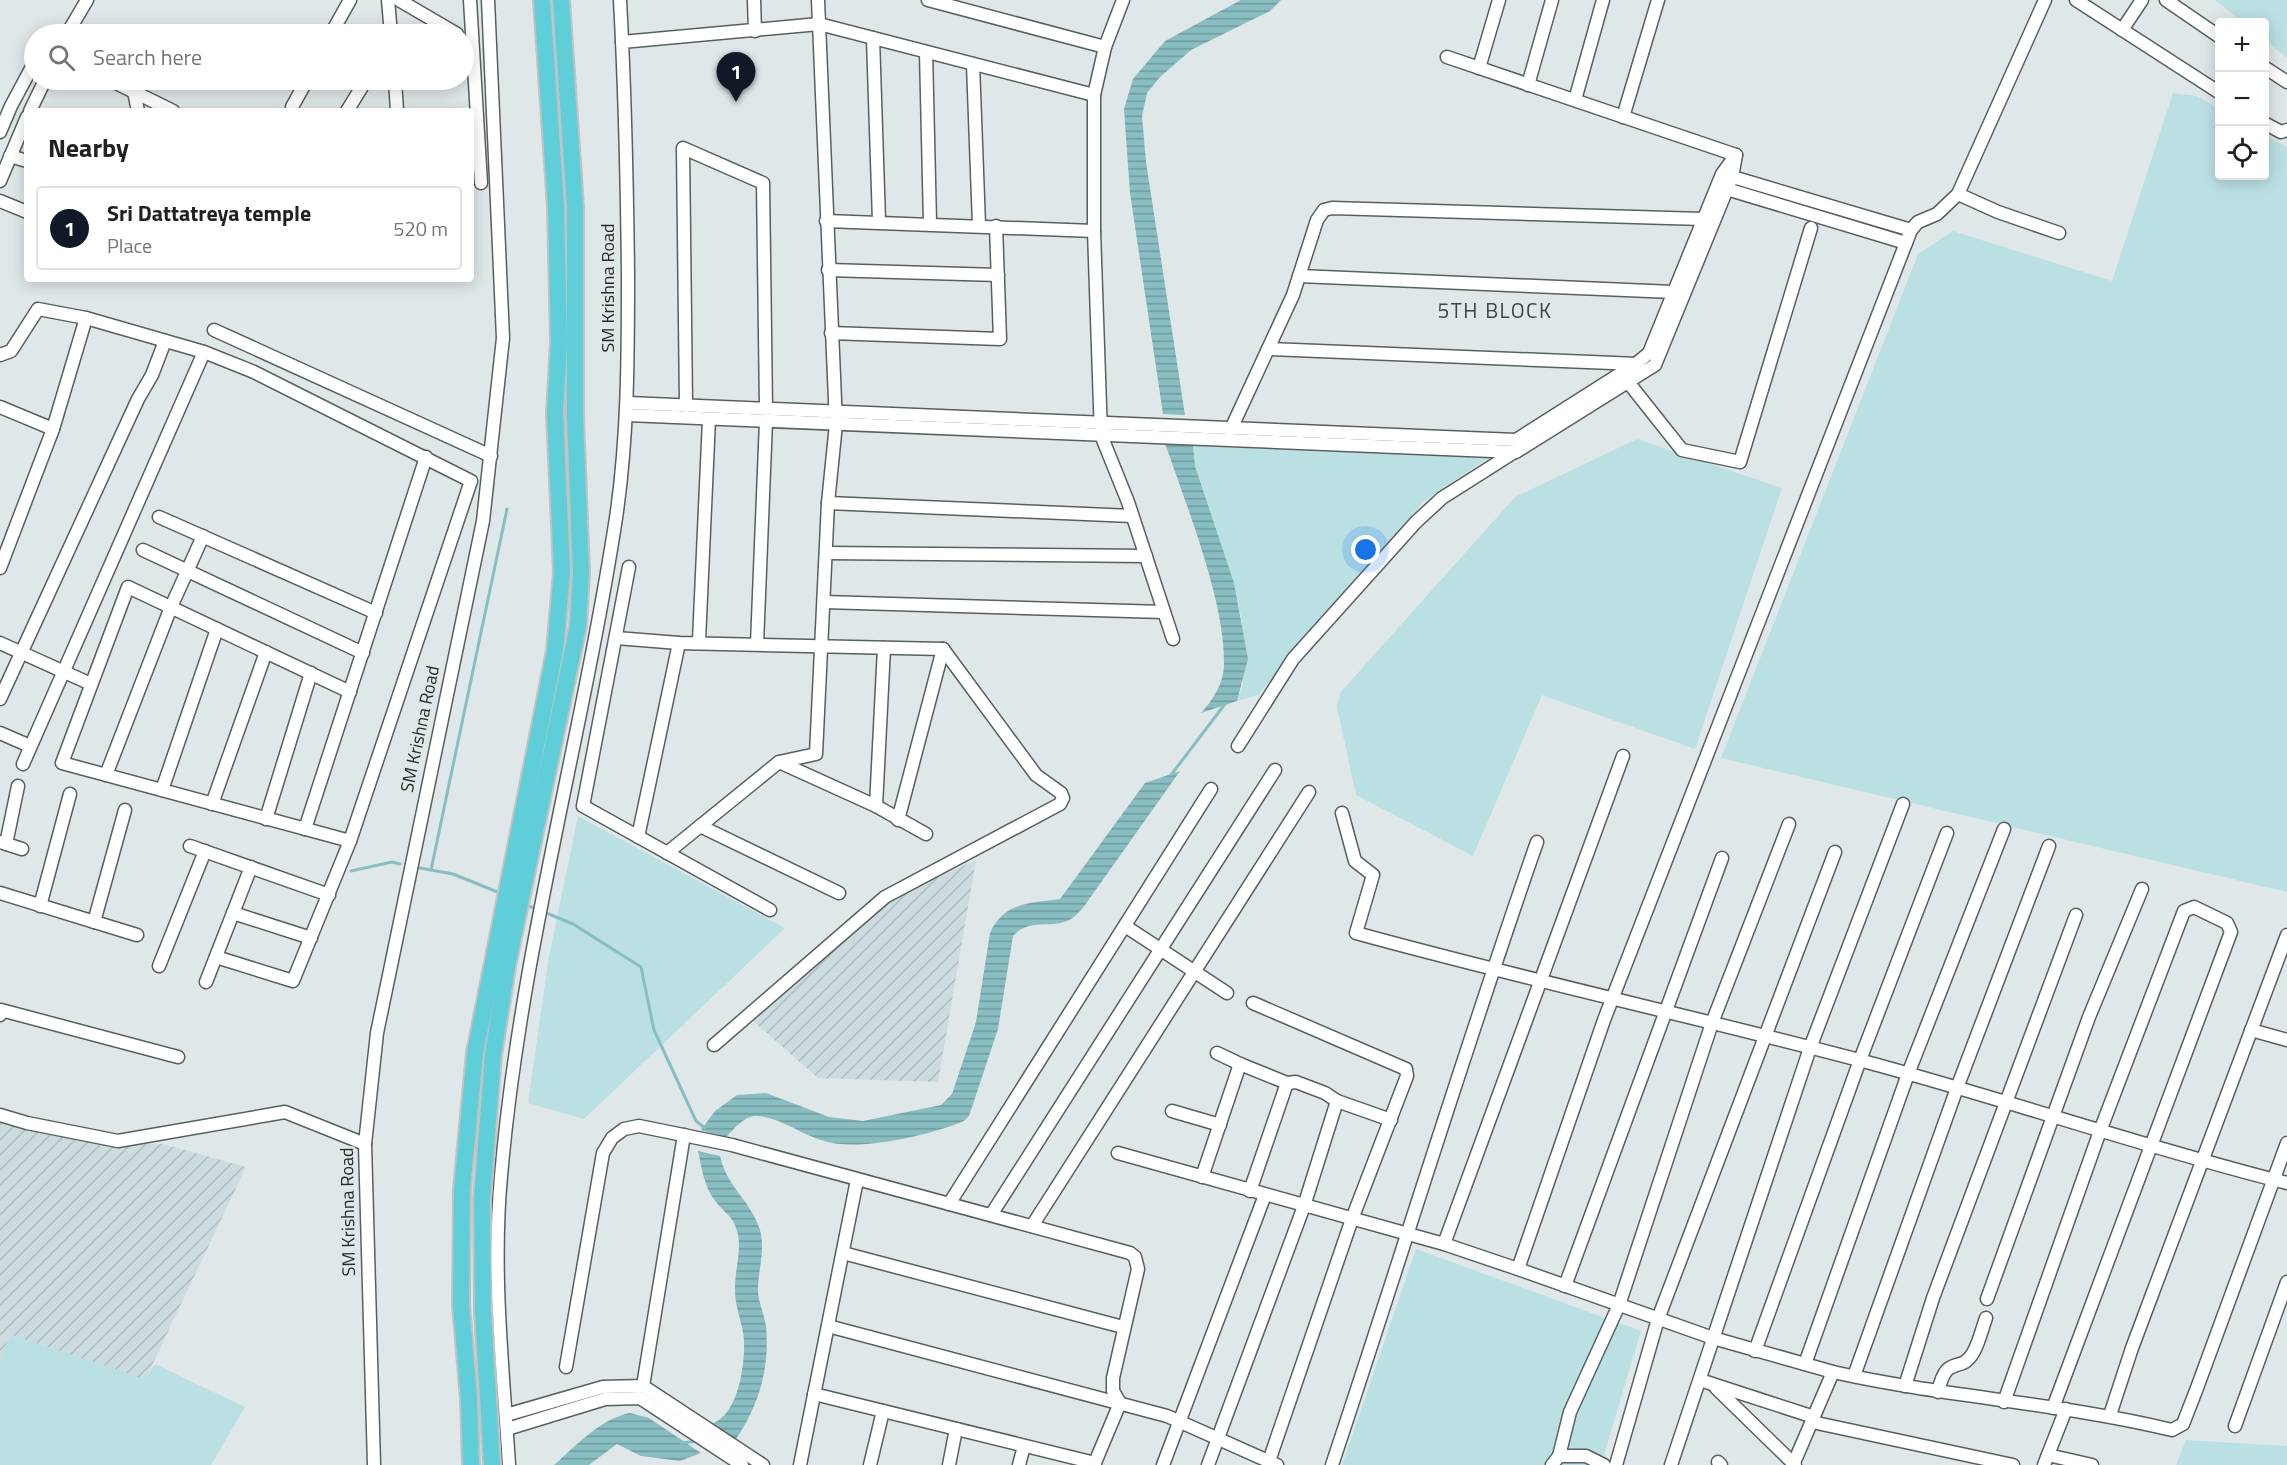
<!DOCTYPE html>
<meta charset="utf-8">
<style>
:root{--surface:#fff;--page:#f6f6f6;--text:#202124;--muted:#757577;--line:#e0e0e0;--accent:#111827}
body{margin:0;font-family:"Titillium Web",sans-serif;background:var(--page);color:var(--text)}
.controls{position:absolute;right:18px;top:18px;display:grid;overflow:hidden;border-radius:6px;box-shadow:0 3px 15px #0003}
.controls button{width:54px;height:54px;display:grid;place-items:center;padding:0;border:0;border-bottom:2px solid var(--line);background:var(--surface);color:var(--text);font:30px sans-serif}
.you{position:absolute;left:1366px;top:550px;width:21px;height:21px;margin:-15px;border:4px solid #fff;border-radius:50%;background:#1a73e8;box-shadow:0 0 0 9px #1a73e833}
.badge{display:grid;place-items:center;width:39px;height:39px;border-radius:50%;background:var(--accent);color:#fff;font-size:20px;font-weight:700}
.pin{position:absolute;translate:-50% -50px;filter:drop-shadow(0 2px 3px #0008)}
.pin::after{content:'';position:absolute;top:32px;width:21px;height:18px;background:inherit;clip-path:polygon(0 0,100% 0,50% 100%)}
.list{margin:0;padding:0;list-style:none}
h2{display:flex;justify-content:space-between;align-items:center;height:78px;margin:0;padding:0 24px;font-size:26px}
h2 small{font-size:20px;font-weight:400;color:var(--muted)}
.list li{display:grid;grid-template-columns:39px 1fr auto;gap:18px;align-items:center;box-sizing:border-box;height:84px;margin:0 12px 12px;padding:0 12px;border:2px solid var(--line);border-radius:6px}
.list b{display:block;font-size:22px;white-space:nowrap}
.list p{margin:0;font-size:20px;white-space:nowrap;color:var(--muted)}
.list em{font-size:20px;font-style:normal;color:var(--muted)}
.icon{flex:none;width:33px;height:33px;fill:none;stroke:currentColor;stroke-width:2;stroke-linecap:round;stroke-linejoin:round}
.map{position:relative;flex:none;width:2287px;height:1465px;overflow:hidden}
.search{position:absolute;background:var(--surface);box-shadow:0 3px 15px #0003;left:24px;top:24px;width:450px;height:66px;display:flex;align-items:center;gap:15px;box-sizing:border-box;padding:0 21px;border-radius:33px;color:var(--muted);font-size:22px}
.panel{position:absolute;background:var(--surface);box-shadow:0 3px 15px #0003;left:24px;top:108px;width:450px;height:174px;border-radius:6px}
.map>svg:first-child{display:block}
</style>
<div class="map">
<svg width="2287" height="1465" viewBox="0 0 2287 1465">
<defs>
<pattern id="industrial-furrows" width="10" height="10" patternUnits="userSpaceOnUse" patternTransform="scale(1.5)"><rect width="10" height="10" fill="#ccdcde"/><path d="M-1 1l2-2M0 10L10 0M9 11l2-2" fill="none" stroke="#afbdbf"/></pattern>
<pattern id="water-rules" width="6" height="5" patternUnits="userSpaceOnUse" patternTransform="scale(1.5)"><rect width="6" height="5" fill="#88bdc2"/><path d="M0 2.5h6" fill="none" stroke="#6f9a9e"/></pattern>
</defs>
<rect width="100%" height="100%" fill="#e0e7e8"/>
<g fill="url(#industrial-furrows)">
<path d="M 976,860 L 938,1082 L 818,1078 L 753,1021 L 898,895 Z"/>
<path d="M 0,1119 L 96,1144 L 163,1144 L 246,1167 L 145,1380 L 11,1335 L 0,1357 Z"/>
</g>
<g fill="#bbe0e4">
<path d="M 2215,0 L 2287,0 L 2287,58 L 2265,40 L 2264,22 L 2243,22 Z"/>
<path d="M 2173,93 L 2197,96 L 2219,109 L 2220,176 L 2264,176 L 2265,134 L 2287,147 L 2287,892 L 1721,758 L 1918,254 L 1953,231 L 2112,281 Z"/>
<path d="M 1637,439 L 1782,488 L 1695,749 L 1542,695 L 1473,856 L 1356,795 L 1337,707 L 1340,693 L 1515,497 Z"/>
<path d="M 1193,446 L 1488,458 L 1424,501 L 1258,695 L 1237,701 L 1243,685 L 1242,622 L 1234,583 L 1195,466 Z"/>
<path d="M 578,816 L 785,928 L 584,1119 L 528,1103 L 549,956 Z"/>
<path d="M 1416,1249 L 1641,1331 L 1601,1465 L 1342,1465 Z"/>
<path d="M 11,1335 L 145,1379 L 155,1364 L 245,1407 L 211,1465 L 0,1465 L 0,1357 Z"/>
<path d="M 2186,1440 L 2287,1446 L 2287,1465 L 2176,1465 Z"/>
</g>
<g fill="url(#water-rules)">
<path d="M 1241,0 L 1281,0 L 1270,11 L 1191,50 L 1160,77 L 1147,93 L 1142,116 L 1146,162 L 1185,415 L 1163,414 L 1130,193 L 1124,109 L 1133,79 L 1165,41 Z"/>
<path d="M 1165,443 L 1193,446 L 1195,466 L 1234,583 L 1248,659 L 1237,701 L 1201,713 C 1213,700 1224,683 1224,664 C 1225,600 1186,505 1165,443 Z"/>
<path d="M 1180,771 L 1085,905 C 1081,910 1076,916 1071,919 C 1052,930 1029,917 1013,936 L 998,1029 L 969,1116 L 964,1121 C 931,1135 859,1152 824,1141 C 801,1135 779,1116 755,1116 C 743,1117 734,1129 726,1137 L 701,1130 L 715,1111 L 737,1095 L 766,1093 L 829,1117 L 863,1121 L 941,1105 L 952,1094 L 976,1022 L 990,933 C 1004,902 1030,903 1060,899 L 1145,783 Z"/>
<path d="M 698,1151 L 720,1156 C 727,1187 749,1199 759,1227 C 766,1247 759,1267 758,1286 C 757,1300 764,1313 766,1326 C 770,1368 759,1405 736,1439 L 710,1424 C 738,1417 745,1366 744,1340 C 743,1324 735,1308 735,1291 C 734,1269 745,1244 734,1223 C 730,1215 721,1209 716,1202 C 704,1187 702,1169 698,1151 Z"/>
<path d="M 630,1413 L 649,1418 L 701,1453 L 680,1461 L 641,1456 L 617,1444 L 589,1465 L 554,1465 C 577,1445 600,1419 630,1413 Z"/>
</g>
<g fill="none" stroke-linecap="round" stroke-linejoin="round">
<g stroke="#88bdc2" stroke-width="3">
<path d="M 1171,775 L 1225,704"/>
<path d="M 420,868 L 453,874 L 500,893"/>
<path d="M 431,870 L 507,509"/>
<path d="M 351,871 L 392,862 L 400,864"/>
<path d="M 525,904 L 538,910"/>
<path d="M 544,912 L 573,924 L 641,967 L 654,1030 L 696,1121 L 705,1128"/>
<path d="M 681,1443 L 698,1441"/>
</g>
<g stroke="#595f60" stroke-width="15">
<g id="minor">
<path d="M 388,0 L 391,34"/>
<path d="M 399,0 L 457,34"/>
<path d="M 470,0 L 481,183"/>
<path d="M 754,0 L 755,31"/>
<path d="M 928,0 L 1105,47"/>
<path d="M 1123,0 L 1105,47 L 1094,95 L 1094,231 L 1101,435 L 1128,502 L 1173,639"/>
<path d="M 2076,0 L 2220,93"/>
<path d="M 2166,0 L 2220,37"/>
<path d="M 2122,30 L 2142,0"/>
<path d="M 67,34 L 87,0"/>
<path d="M 331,34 L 350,0"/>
<path d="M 873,38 L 879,221"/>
<path d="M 622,42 L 819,24 L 1094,95"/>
<path d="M 926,52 L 930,223"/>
<path d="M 1447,57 L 1736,155"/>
<path d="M 973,64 L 979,225"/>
<path d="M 2264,67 L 2287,82"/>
<path d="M 1479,68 L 1499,0"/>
<path d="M 110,80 L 173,111"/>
<path d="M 395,80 L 397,111"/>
<path d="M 1528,85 L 1552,0"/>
<path d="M 134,92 L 138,111"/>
<path d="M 1575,100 L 1603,0"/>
<path d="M 292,107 L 307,80"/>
<path d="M 30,111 L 45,80"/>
<path d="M 347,111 L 366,80"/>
<path d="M 1623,117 L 1658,0"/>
<path d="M 2264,123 L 2281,132 L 2287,130"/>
<path d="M 0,132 L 11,106 L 34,63"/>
<path d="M 10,156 L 27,161"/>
<path d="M 1726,175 L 1911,230"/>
<path d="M 0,181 L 27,117"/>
<path d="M 1720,187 L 1906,243"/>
<path d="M 1958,194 L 1998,212 L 2059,233"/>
<path d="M 0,201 L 27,212"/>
<path d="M 826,221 L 1094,231"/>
<path d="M 828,270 L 998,275"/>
<path d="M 1299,276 L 1673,292"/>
<path d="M 214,330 L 491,456"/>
<path d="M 831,333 L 1000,339 L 996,226"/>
<path d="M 1268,349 L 1638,364"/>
<path d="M 0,355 L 11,351 L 38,309 L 86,318 L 204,352 L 254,372 L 471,481 L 350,841 L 293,981 L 216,957"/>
<path d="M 1628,382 L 1682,450 L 1740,462 L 1811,228"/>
<path d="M 628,403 L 1516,440 L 1637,363 L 1649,353 L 1722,174 L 1733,159"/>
<path d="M 686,406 L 683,148 L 763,183 L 766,409"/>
<path d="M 0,407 L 53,429"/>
<path d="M 627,415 L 1516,452 L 1655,365 L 1732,177 L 1736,155"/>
<path d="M 1231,429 L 1293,295 L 1317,220 L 1324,210 L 1332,208 L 1703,219"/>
<path d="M 828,503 L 1132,516"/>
<path d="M 159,517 L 376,613"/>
<path d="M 143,550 L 363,653"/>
<path d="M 826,553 L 1146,556"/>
<path d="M 629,567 L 583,806 L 770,910"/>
<path d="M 0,568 L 53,429 L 86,318"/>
<path d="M 824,602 L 1164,612"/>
<path d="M 616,638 L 679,643 L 943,649"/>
<path d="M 699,641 L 709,419"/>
<path d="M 0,643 L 91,684"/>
<path d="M 757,644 L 766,421"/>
<path d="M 0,699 L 138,399 L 152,375 L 165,341"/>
<path d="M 0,733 L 30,746"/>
<path d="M 1238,746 L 1293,659 L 1416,522 L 1442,498 L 1516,451"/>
<path d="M 779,762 L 876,806 L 926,834"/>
<path d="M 23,764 L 204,352"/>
<path d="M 106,775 L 171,607 L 203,536"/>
<path d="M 162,790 L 217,629"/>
<path d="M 212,804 L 266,652"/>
<path d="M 876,806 L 884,648"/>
<path d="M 1342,813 L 1355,861 L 1373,875 L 1356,933 C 1523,979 1692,1016 1859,1060 C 2002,1098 2143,1147 2287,1183"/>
<path d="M 266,819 L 311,673"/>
<path d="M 898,820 L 943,649"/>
<path d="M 700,826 L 839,893"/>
<path d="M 305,829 L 426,457"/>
<path d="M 638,837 L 679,643"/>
<path d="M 350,841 L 62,763 L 128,587 L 350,692"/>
<path d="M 0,842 L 22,849"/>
<path d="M 6,844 L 18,786"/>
<path d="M 190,846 L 329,895"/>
<path d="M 667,853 L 779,762 L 816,754 L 828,503 L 836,424 L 818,0"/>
<path d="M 0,893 L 137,935"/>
<path d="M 40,906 L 70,794"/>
<path d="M 233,913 L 311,938"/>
<path d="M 94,922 L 125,810"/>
<path d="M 1125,926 L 1227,993"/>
<path d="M 159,966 L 205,851"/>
<path d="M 206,982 L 251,867"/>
<path d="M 1253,1003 L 1406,1069 L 1407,1076 L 1352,1219 L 1269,1461"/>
<path d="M 0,1015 L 1,1010 L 178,1057"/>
<path d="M 2251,1030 L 2287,1040"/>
<path d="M 714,1045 L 885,897 L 1060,804 L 1063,798 L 1061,793 L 1036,775 L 943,649"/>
<path d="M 1217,1053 L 1240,1064"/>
<path d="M 1172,1111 L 1220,1125"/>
<path d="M 0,1115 L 27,1123 L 118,1141 L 285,1112 L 365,1144"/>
<path d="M 1118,1153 L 1444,1244 L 1518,1269"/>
<path d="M 1202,1177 L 1240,1064 L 1287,1083 L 1296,1082 L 1325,1093 L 1337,1101 L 1391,1120"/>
<path d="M 1250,1191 L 1287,1083"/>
<path d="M 949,1204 L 1211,789"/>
<path d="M 991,1215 L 1275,770"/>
<path d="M 1032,1226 L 1309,792"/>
<path d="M 1444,1244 L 1623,756"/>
<path d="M 843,1253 L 1123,1327"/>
<path d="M 1565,1286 L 1722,858"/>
<path d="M 1987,1299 L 2089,1017 L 2142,889"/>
<path d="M 828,1326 L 1167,1416 L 1277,1465"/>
<path d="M 1755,1351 L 1860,1060 L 1947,833"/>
<path d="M 1805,1364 L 1908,1074 L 2004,829"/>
<path d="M 566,1367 L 603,1153 L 612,1138 L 624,1129 L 639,1126 L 732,1145 L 1130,1253 L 1135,1257 L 1138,1269 L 1113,1378 L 1113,1391 L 1120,1403 L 1094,1465"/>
<path d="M 1833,1372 C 1945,1397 2060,1403 2172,1430 L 2183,1424 L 2197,1388 L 2287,1143"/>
<path d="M 1854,1376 L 1957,1088 L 2049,846"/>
<path d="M 1700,1380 L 1814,1417"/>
<path d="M 643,1386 L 684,1135"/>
<path d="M 1905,1386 L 1933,1298 L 2076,915"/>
<path d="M 1716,1388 L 1795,1465"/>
<path d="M 1938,1392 C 1947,1352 1960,1375 1973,1353 C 1979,1343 1982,1329 1986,1318"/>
<path d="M 814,1394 L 1095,1463"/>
<path d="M 2004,1402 L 2100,1131 L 2184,911 L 2194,907 L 2227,923 L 2231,932 L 2053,1408"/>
<path d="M 506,1415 L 603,1387 L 643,1386 L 763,1465"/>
<path d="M 2110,1415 L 2132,1348 L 2287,935"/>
<path d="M 1812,1422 L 2013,1465"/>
<path d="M 2235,1426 L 2287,1282"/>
<path d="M 507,1429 L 605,1399 L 640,1398 L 742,1465"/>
<path d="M 2048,1455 L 2092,1465"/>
<path d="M 1559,1456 L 1586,1456 L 1604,1465"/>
<path d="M 1718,1462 L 1721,1465"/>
<path d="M 374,1465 L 365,1144 L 377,1033 L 483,521 L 503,338 L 488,0"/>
<path d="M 509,1465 C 503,1369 492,1272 501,1176 C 520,954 582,738 616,518 C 628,437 628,356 628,274 C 627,182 625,92 620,0"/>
<path d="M 800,1465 L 857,1180"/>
<path d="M 870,1465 L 883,1411"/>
<path d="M 949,1465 L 956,1429"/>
<path d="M 1019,1465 L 1024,1446"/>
<path d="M 1163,1465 L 1265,1195"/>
<path d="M 1208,1465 L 1304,1206 L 1337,1101"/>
<path d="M 1332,1465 C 1401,1258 1465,1048 1537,842"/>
<path d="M 1552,1465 L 1559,1456 L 1570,1412 L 1619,1305 L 1712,1023 L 1789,824"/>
<path d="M 1616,1465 L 1658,1319 L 1835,852"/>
<path d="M 1671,1465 L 1810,1048 L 1903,804"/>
<path d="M 1793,1465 L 1833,1372 L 1713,1338 L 1518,1269 L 1604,1020 L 1911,230 L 1918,222 L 1937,214 L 1958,194 L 2045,0"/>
<path d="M 2044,1465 L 2066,1409"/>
</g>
</g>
<g stroke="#c3c3c3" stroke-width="20">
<g id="highway">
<path d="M 471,1465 L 469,1399 L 461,1305 L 462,1189 L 475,1053 L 555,651 L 562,572 L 555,412 L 559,343 L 556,207 L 542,0"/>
<path d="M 492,1465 L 483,1312 L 482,1199 L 493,1055 L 508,961 L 578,626 L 581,573 L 575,416 L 575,207 L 561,0"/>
</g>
</g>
<use href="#minor" stroke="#fff" stroke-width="12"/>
<use href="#highway" stroke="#5fced8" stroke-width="16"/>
</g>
<g text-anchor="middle" stroke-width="5" stroke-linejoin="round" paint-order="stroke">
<g font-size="18" fill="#272a2a" stroke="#e0e7e8">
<text transform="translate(608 288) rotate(-90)" y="6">SM Krishna Road</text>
<text transform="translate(420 729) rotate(-78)" y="6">SM Krishna Road</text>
<text transform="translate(348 1212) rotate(-91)" y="6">SM Krishna Road</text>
</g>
<g font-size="21" letter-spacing="1.5" fill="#3f4546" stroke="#e0e7e8">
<text x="1495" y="318">5TH BLOCK</text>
</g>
</g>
</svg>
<div class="controls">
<button>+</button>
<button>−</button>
<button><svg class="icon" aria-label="locate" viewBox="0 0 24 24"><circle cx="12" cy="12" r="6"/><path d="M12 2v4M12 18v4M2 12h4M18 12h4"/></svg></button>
</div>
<div class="you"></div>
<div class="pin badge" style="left:736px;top:102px">1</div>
<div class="search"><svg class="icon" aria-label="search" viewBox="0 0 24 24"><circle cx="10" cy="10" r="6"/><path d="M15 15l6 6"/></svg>Search here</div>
<section class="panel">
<h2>Nearby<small></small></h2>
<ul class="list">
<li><span class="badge">1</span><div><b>Sri Dattatreya temple</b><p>Place</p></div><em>520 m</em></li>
</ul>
</section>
</div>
